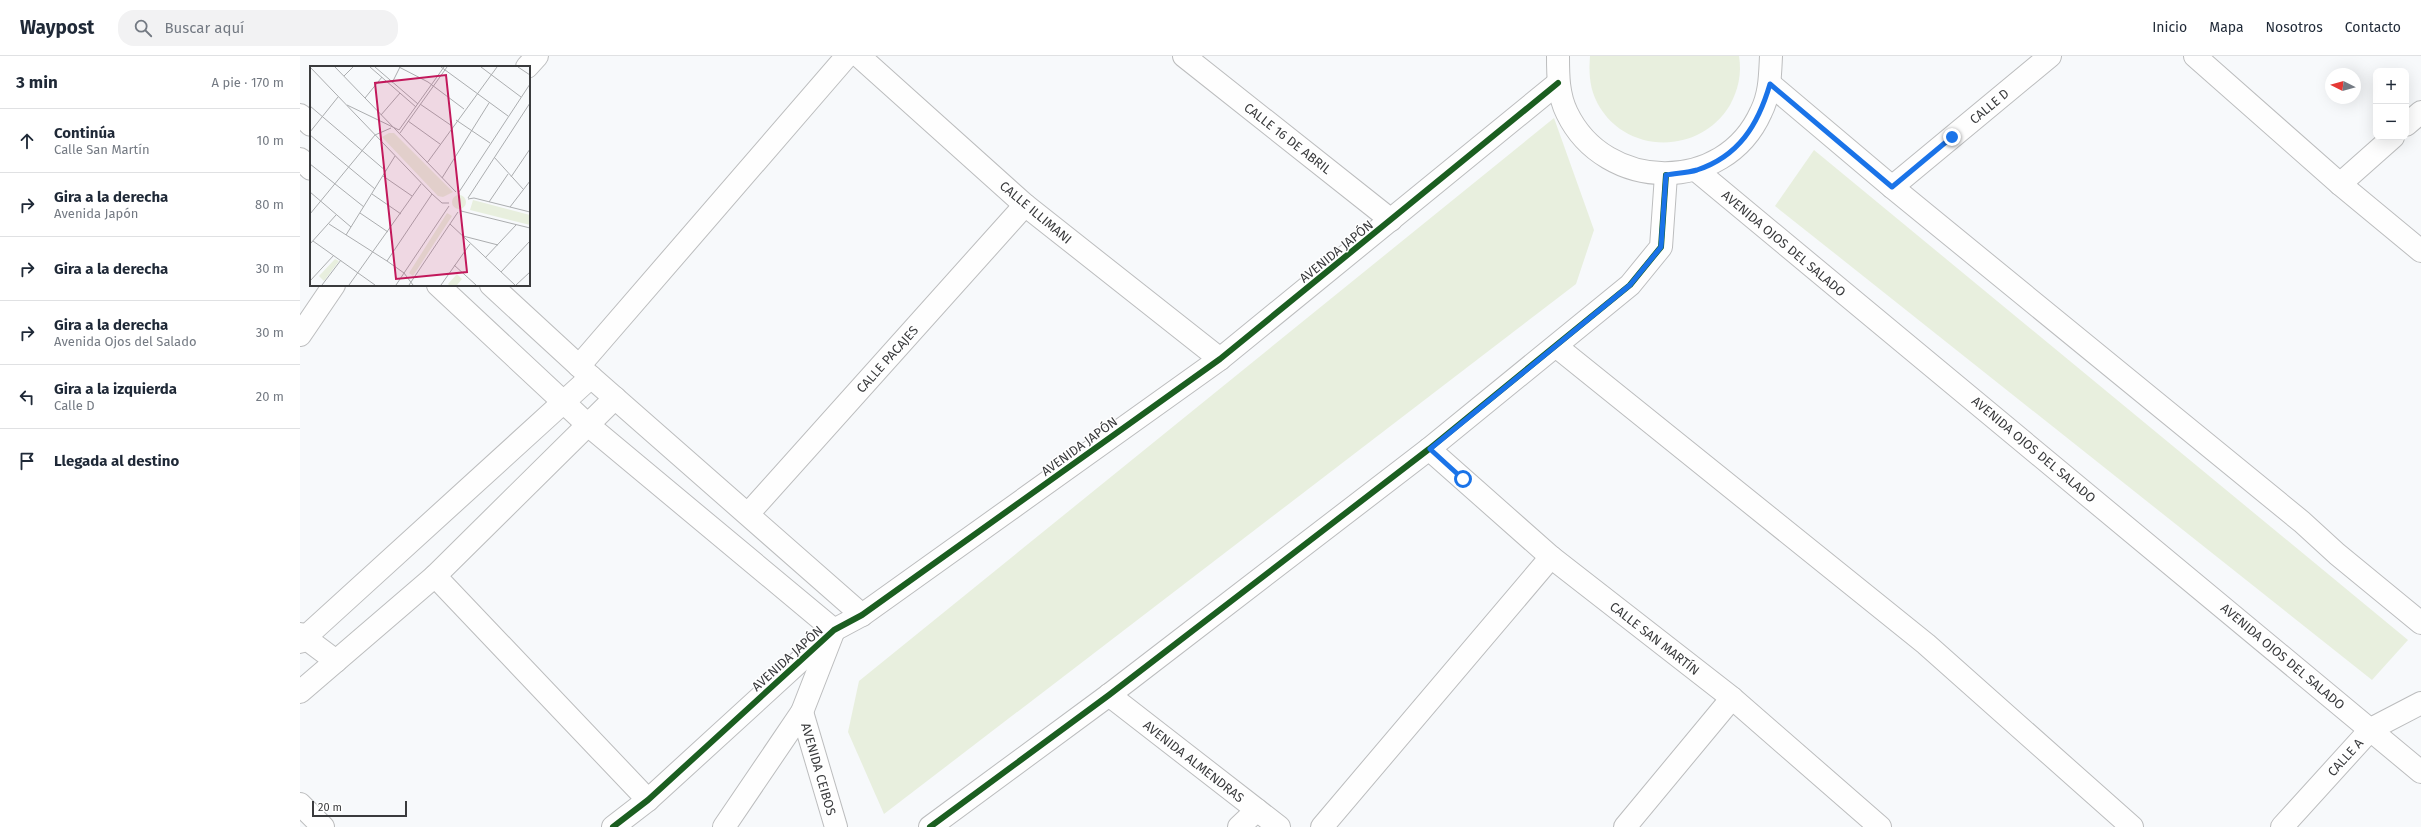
<!DOCTYPE html>
<html lang="es">
<meta charset="utf-8">
<style>
:root{--surface:#fff;--page:#f2f2f3;--text:#1f2937;--muted:#747a83;--line:#e0e1e3}
body{margin:0;font-family:"Fira Sans",sans-serif;background:var(--page);color:var(--text)}
.controls{position:absolute;right:12px;top:12px;display:grid;overflow:hidden;border-radius:8px;box-shadow:0 4px 16px #0002}
.controls button{width:36px;height:36px;display:grid;place-items:center;padding:0;border:0;border-bottom:1px solid var(--line);background:var(--surface);color:var(--text);font:20px sans-serif}
.compass{position:absolute;left:2025px;top:12px;width:36px;height:36px;border-radius:50%;background:var(--surface);box-shadow:0 4px 16px #0002;rotate:276deg}
.scale{position:absolute;left:12px;bottom:10px;width:95px;box-sizing:border-box;padding-left:4px;border:2px solid #3a3b3d;border-top:0;font-size:11px;line-height:14px;white-space:nowrap;color:#3a3b3d;-webkit-text-stroke:3px #fff;paint-order:stroke}
.stop{position:absolute;width:12px;height:12px;margin:-9px;border:3px solid #1a73e8;border-radius:50%;background:#fff}
.stop.end{background:#1a73e8;border-color:#fff;box-shadow:0 1px 4px #0008}
.list{margin:0;padding:0;list-style:none}
h2{display:flex;justify-content:space-between;align-items:center;height:52px;margin:0;padding:0 16px;font-size:17px}
h2 small{font-size:13px;font-weight:400;color:var(--muted)}
.list li{display:grid;grid-template-columns:26px 1fr auto;gap:12px;align-items:center;box-sizing:border-box;height:64px;padding:0 16px;border-top:1px solid var(--line)}
.list b{display:block;font-size:15px;white-space:nowrap}
.list p{margin:0;font-size:13px;white-space:nowrap;color:var(--muted)}
.list em{font-size:13px;font-style:normal;color:var(--muted)}
.icon{flex:none;width:22px;height:22px;fill:none;stroke:currentColor;stroke-width:2;stroke-linecap:round;stroke-linejoin:round}
.map{position:relative;flex:none;width:2121px;height:771px;overflow:hidden}
header{display:flex;align-items:center;gap:24px;box-sizing:border-box;height:56px;padding:0 20px;background:var(--surface);border-bottom:1px solid var(--line)}
header strong{font-size:19px}
nav{display:flex;gap:22px;margin-inline-start:auto;font-size:14px}
.search{width:280px;height:36px;background:var(--page);display:flex;align-items:center;gap:10px;box-sizing:border-box;padding:0 14px;border-radius:16px;color:var(--muted);font-size:15px}
main{display:flex}
aside{flex:1;background:var(--surface)}
.map>svg:first-child{display:block}
</style>
<header>
<strong>Waypost</strong>
<div class="search"><svg class="icon" aria-label="search" viewBox="0 0 24 24"><circle cx="10" cy="10" r="6"/><path d="M15 15l6 6"/></svg>Buscar aquí</div>
<nav><a>Inicio</a><a>Mapa</a><a>Nosotros</a><a>Contacto</a></nav>
</header>
<main>
<aside>
<h2>3 min<small>A pie · 170 m</small></h2>
<ul class="list">
<li><svg class="icon" aria-label="ahead" viewBox="0 0 24 24"><path d="M12 20V5M6 11l6-6 6 6"/></svg><div><b>Continúa</b><p>Calle San Martín</p></div><em>10 m</em></li>
<li><svg class="icon" aria-label="right" viewBox="0 0 24 24"><path d="M7 20v-9h11M14 6l5 5-5 5"/></svg><div><b>Gira a la derecha</b><p>Avenida Japón</p></div><em>80 m</em></li>
<li><svg class="icon" aria-label="right" viewBox="0 0 24 24"><path d="M7 20v-9h11M14 6l5 5-5 5"/></svg><div><b>Gira a la derecha</b></div><em>30 m</em></li>
<li><svg class="icon" aria-label="right" viewBox="0 0 24 24"><path d="M7 20v-9h11M14 6l5 5-5 5"/></svg><div><b>Gira a la derecha</b><p>Avenida Ojos del Salado</p></div><em>30 m</em></li>
<li><svg class="icon" aria-label="left" viewBox="0 0 24 24"><path d="M17 20v-9H6M10 6l-5 5 5 5"/></svg><div><b>Gira a la izquierda</b><p>Calle D</p></div><em>20 m</em></li>
<li><svg class="icon" aria-label="arrive" viewBox="0 0 24 24"><path d="M6 21V4h12l-3 4 3 4H6"/></svg><div><b>Llegada al destino</b></div></li>
</ul>
</aside>
<div class="map">
<svg width="2121" height="771" viewBox="0 0 2121 771">
<rect width="100%" height="100%" fill="#f7f9fb"/>
<g fill="#e8efde">
<path d="M 1290,0 L 1439,0 C 1442,18 1438,34 1430,49 C 1399,101 1320,99 1295,42 C 1289,28 1289,14 1290,0 Z"/>
<path d="M 1254,62 L 1294,174 L 1276,228 L 584,758 L 548,676 L 559,625 Z"/>
<path d="M 1514,94 L 2108,584 L 2072,624 L 1475,150 Z"/>
</g>
<g fill="none" stroke-linecap="round" stroke-linejoin="round">
<g stroke="#bcbdbe" stroke-width="24">
<g id="minor">
<path d="M 559,0 L 725,149 L 920,303"/>
<path d="M 884,0 L 1091,164"/>
<path d="M 1258,0 C 1258,19 1258,39 1267,57 C 1305,136 1424,139 1461,56 C 1470,38 1470,20 1471,0"/>
<path d="M 1895,0 L 2040,128 L 2121,195"/>
<path d="M 227,11 L 237,0"/>
<path d="M 1470,28 L 1592,131 L 2002,466 L 2037,498 L 2121,567"/>
<path d="M 0,59 L 11,69"/>
<path d="M 2106,69 L 2121,56"/>
<path d="M 0,103 L 11,113"/>
<path d="M 1396,114 L 2121,716"/>
<path d="M 2040,128 L 2093,81"/>
<path d="M 1592,131 L 1750,0"/>
<path d="M 138,229 L 288,369 L 534,574 L 502,656 L 424,771"/>
<path d="M 191,229 L 291,321 L 562,559"/>
<path d="M 0,279 L 34,229"/>
<path d="M 1257,291 L 1626,588 L 1832,771"/>
<path d="M 279,310 L 547,0"/>
<path d="M 1129,393 L 1251,501 L 1432,642 L 1580,771"/>
<path d="M 448,458 L 725,149"/>
<path d="M 135,520 L 348,744"/>
<path d="M 0,578 L 36,605"/>
<path d="M 0,586 L 291,321"/>
<path d="M 0,636 L 135,520 L 315,342"/>
<path d="M 809,639 L 979,771"/>
<path d="M 502,656 L 536,771"/>
<path d="M 0,748 L 23,771"/>
<path d="M 313,771 L 348,744 L 534,574 L 562,559 L 920,303 L 1258,27"/>
<path d="M 630,771 L 809,639 L 1129,393 L 1330,229 L 1361,191 L 1366,119"/>
<path d="M 939,771 L 957,754"/>
<path d="M 1022,771 L 1251,501"/>
<path d="M 1325,771 L 1432,642"/>
<path d="M 1982,771 L 2071,673 L 2121,647"/>
</g>
</g>
<use href="#minor" stroke="#fefefe" stroke-width="22"/>
<g stroke="#fff" stroke-width="8">
<g id="cycleway">
<path d="M 313,771 L 348,744 L 534,574 L 562,559 L 920,303 L 1258,27"/>
<path d="M 630,771 L 809,639 L 1129,393 L 1330,229 L 1361,191 L 1366,119"/>
</g>
</g>
<use href="#cycleway" stroke="#1b5e20" stroke-width="6"/>
</g>
<g fill="none" stroke-linecap="round" stroke-linejoin="round">
<path stroke="#1a73e8" stroke-width="5" d="M 1163,423 L 1130,393 L 1330,229 L 1361,191 L 1366,119 C 1376,117 1387,117 1397,114 C 1439,100 1458,69 1470,28 L 1592,131 L 1652,81"/>
</g>
<g text-anchor="middle" stroke-width="3" stroke-linejoin="round" paint-order="stroke">
<g font-size="13" fill="#3a3b3d" stroke="#fff">
<text transform="translate(1689 50) rotate(-40)" y="5">CALLE D</text>
<text transform="translate(988 82) rotate(38)" y="5">CALLE 16 DE ABRIL</text>
<text transform="translate(736 156) rotate(40)" y="5">CALLE ILLIMANI</text>
<text transform="translate(1484 187) rotate(40)" y="5">AVENIDA OJOS DEL SALADO</text>
<text transform="translate(1036 195) rotate(-39)" y="5">AVENIDA JAPÓN</text>
<text transform="translate(587 303) rotate(-48)" y="5">CALLE PACAJES</text>
<text transform="translate(779 390) rotate(-36)" y="5">AVENIDA JAPÓN</text>
<text transform="translate(1734 393) rotate(40)" y="5">AVENIDA OJOS DEL SALADO</text>
<text transform="translate(1355 582) rotate(38)" y="5">CALLE SAN MARTÍN</text>
<text transform="translate(1983 600) rotate(40)" y="5">AVENIDA OJOS DEL SALADO</text>
<text transform="translate(487 602) rotate(-42)" y="5">AVENIDA JAPÓN</text>
<text transform="translate(2045 701) rotate(-48)" y="5">CALLE A</text>
<text transform="translate(894 705) rotate(38)" y="5">AVENIDA ALMENDRAS</text>
<text transform="translate(519 713) rotate(74)" y="5">AVENIDA CEIBOS</text>
</g>
</g>
<g transform="translate(10 10)">
<rect width="220" height="220" fill="#f7f9fb"/>
<path d="M 79,67 L 84,67 L 143,126 L 133,131 L 128,130 L 72,71 ZM142 136a7 7 0 1 1 14 0a7 7 0 1 1-14 0ZM 163,134 L 220,149 L 220,159 L 160,144 ZM 137,147 L 142,150 L 103,210 L 99,207 ZM 25,193 L 29,195 L 14,215 L 9,210 ZM 147,208 L 152,213 L 147,219 L 139,219 L 138,218 Z" fill="#e8efde"/>
<path fill="none" stroke="#abadaf" stroke-width="1" d="M 0,1 L 122,128 L 132,137 L 139,137M 25,1 L 146,126M 60,1 L 106,41M 65,1 L 108,38M 89,1 L 118,16 L 154,43M 131,1 L 198,50M 171,1 L 211,31M 208,1 L 220,9M 34,10 L 43,1M 82,17 L 90,1M 55,32 L 72,11M 110,38 L 142,60M 37,39 L 89,64 L 134,1M 0,40 L 76,105M 71,49 L 90,27M 146,54 L 180,77M 98,55 L 130,78M 0,66 L 28,31M 90,67 L 137,1M 0,69 L 65,123M 184,91 L 213,123M 117,97 L 187,1M 0,98 L 54,141M 73,110 L 102,130M 201,111 L 220,83M 132,112 L 179,37M 0,126 L 41,161M 149,126 L 220,18M 62,128 L 91,148M 158,132 L 220,37M 158,133 L 164,132 L 220,146M 179,136 L 198,108M 200,141 L 220,115M 151,145 L 220,162M 50,147 L 78,166M 0,148 L 65,69 L 81,62M 19,158 L 77,195 L 94,207 L 103,219M 140,158 L 205,219M 36,169 L 85,90M 153,170 L 188,179M 3,175 L 65,219M 0,178 L 26,149M 175,192 L 206,159M 77,195 L 122,128M 144,199 L 166,219M 191,206 L 220,175M 0,215 L 24,189M 12,219 L 31,194M 39,219 L 111,118M 86,219 L 139,140M 99,219 L 148,146M 131,219 L 160,178M 206,219 L 220,206"/>
<path fill="#c2185b" fill-opacity="0.15" stroke="#c2185b" stroke-width="2" d="M 136,9 L 157,206 L 86,213 L 65,17 Z"/>
<rect width="220" height="220" fill="none" stroke="#3a3b3d" stroke-width="2"/>
</g>
</svg>
<div class="controls">
<button>+</button>
<button>−</button>
</div>
<svg class="compass" viewBox="-18 -18 36 36"><path d="M0-13l5 13h-10z" fill="#e53935"/><path d="M0 13l5-13h-10z" fill="#747a83"/></svg>
<div class="scale">20 m</div>
<div class="stop" style="left:1163px;top:423px"></div>
<div class="stop end" style="left:1652px;top:81px"></div>
</div>
</main>
